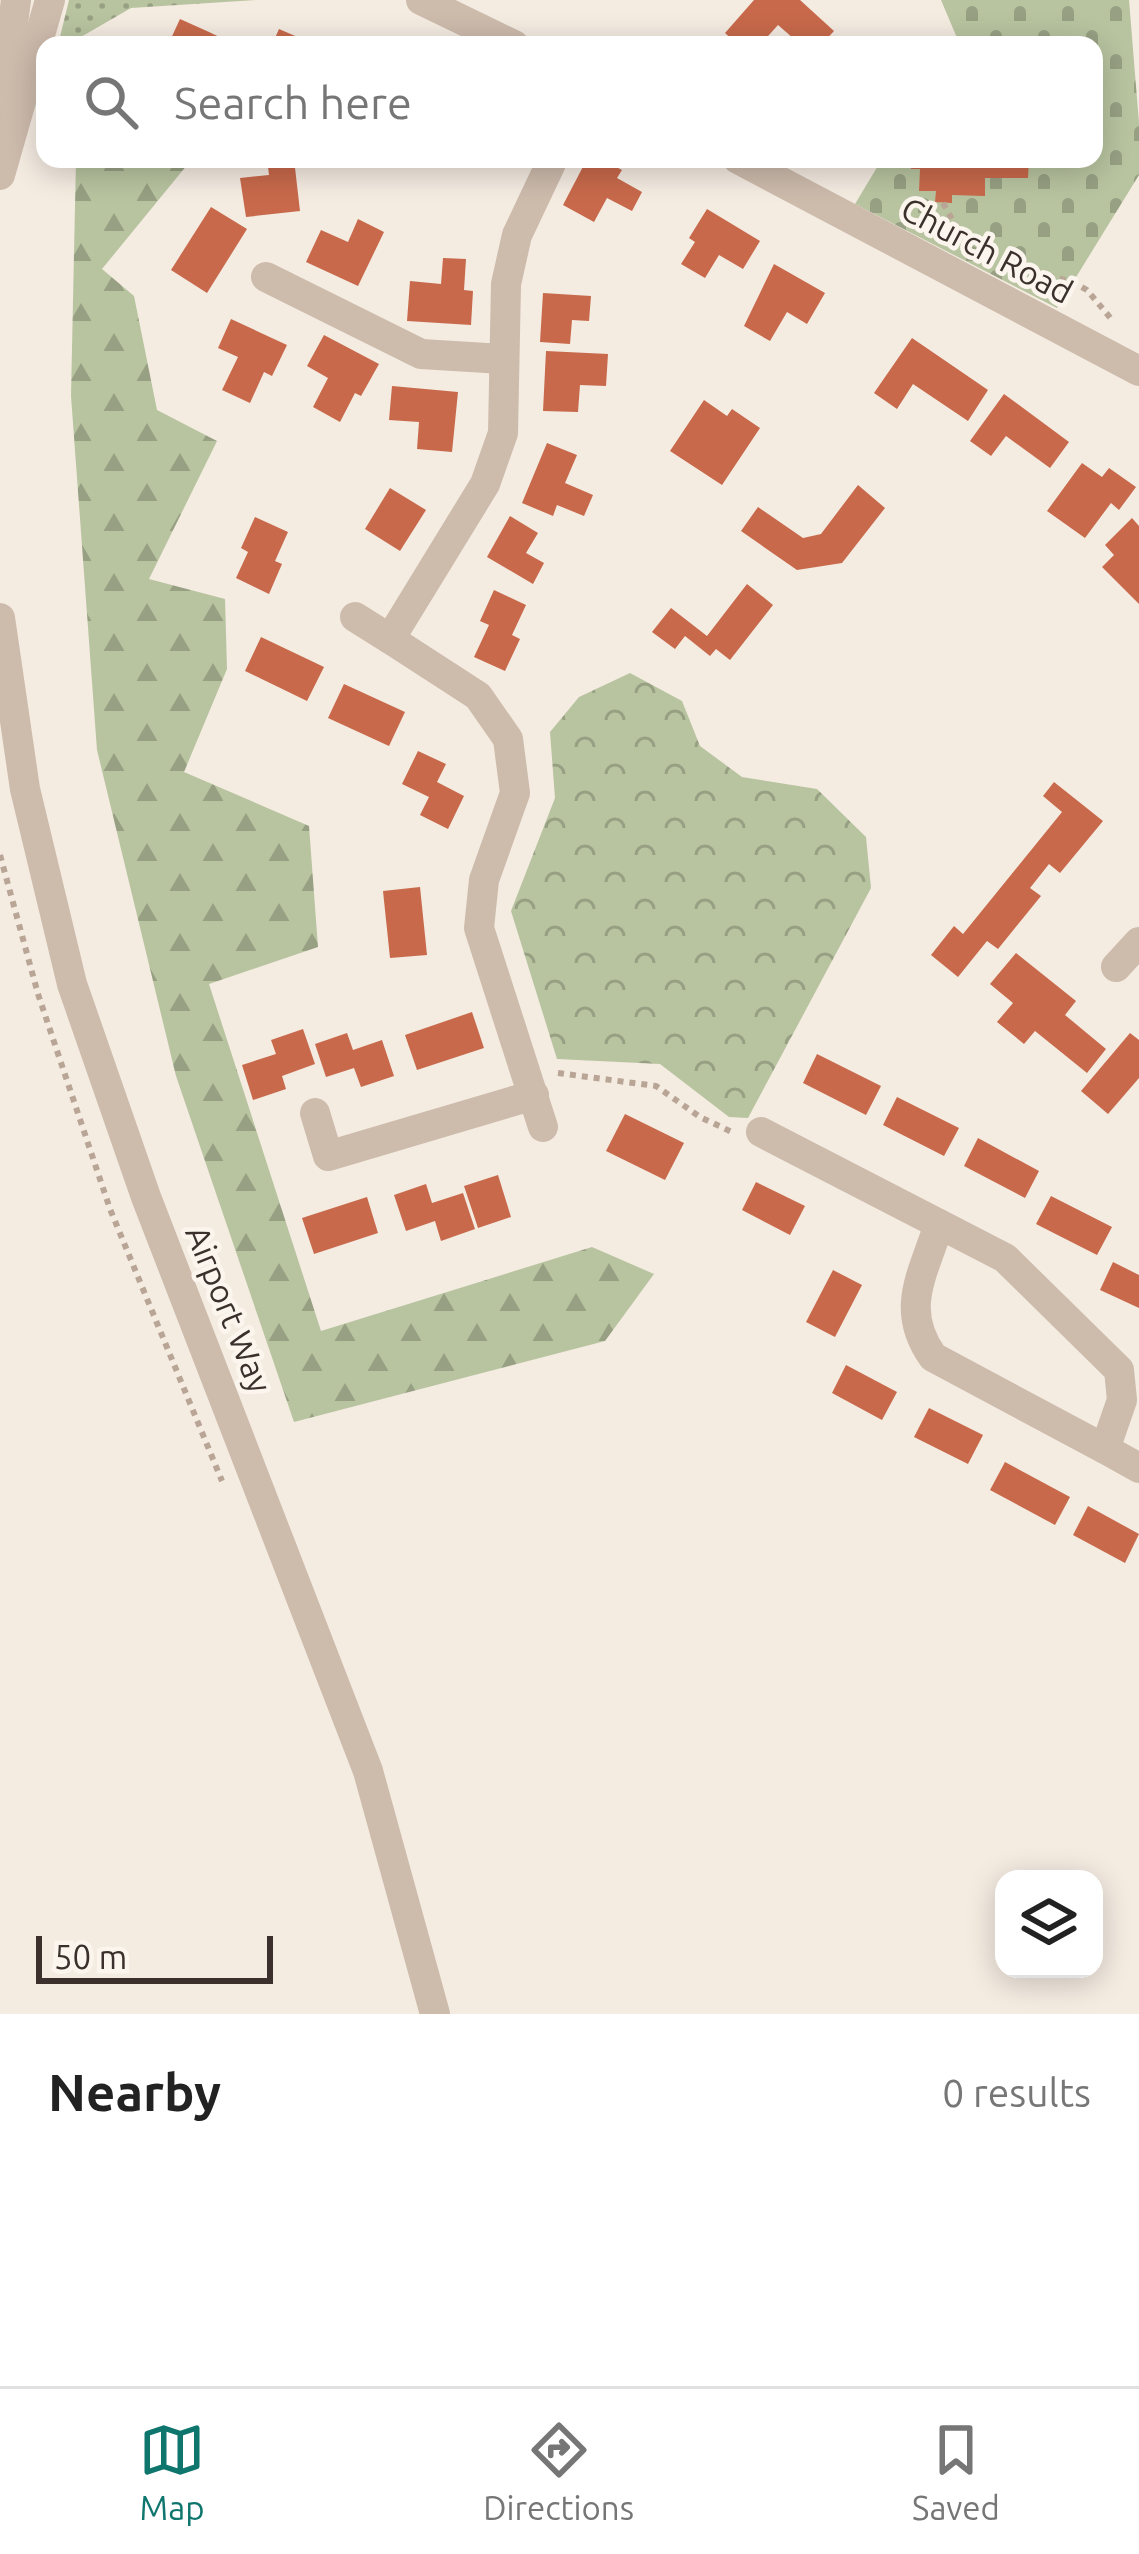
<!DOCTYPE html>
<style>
:root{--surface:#fff;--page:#f2f2f2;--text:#222;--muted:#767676;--line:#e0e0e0;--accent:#0f766e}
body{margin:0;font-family:Ubuntu,sans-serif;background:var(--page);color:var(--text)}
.controls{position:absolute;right:36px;bottom:36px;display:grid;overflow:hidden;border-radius:24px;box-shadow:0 6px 30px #0003}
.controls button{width:108px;height:108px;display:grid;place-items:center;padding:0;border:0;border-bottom:3px solid var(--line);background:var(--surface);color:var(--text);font:60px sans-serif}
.scale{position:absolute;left:36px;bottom:30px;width:237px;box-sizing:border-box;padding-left:12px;border:6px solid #3b302b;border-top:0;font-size:33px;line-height:42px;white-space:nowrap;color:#3b302b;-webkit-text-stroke:9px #fbf5ee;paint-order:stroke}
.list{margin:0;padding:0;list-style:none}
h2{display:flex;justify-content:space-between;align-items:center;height:156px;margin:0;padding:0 48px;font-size:51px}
h2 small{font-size:39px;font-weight:400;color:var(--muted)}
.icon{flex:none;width:66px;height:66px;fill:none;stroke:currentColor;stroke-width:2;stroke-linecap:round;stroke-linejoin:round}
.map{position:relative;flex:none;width:1139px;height:2014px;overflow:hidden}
.search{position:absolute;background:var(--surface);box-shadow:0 6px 30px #0003;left:36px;right:36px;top:36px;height:132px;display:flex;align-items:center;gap:30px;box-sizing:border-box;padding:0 42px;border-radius:24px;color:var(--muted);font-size:45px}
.sheet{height:372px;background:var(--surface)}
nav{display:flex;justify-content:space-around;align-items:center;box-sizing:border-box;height:168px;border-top:3px solid var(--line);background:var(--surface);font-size:33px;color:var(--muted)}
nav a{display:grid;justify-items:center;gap:6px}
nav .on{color:var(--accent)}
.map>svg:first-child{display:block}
</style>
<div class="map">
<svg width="1139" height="2014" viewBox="0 0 1139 2014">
<defs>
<pattern id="grass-dots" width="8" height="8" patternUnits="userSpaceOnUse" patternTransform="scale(3)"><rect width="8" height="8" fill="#b8c4a0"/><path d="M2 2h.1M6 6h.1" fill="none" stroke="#97a083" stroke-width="1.8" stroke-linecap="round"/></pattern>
<pattern id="forest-firs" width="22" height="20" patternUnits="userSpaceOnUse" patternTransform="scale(3)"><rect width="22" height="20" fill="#b8c4a0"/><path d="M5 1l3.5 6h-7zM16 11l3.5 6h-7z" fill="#97a083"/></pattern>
<pattern id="cemetery-stones" width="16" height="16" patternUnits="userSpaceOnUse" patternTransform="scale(3)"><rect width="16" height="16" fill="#b8c4a0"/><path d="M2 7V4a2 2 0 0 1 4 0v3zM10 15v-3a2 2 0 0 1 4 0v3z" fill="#97a083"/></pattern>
<pattern id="park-crowns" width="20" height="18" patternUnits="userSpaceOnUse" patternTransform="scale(3)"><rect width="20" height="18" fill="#b8c4a0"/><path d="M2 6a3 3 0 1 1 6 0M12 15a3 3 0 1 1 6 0" fill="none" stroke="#97a083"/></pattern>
</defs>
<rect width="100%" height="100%" fill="#f4ebe1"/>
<path fill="url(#grass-dots)" d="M 69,0 L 256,0 L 131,8 L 67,45 L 58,45 Z"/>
<path fill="url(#forest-firs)" d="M 76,159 L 192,159 L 102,269 L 134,296 L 157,410 L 217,441 L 149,579 L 225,599 L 227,669 L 184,772 L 309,826 L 318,947 L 209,984 L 321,1331 L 592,1247 L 654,1274 L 605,1341 L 294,1422 L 176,1076 L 97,750 L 71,396 Z"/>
<path fill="url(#cemetery-stones)" d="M 941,0 L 1129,0 L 1139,123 L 1139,175 L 1057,308 L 855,204 L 882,159 L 1094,159 L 1094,45 L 960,45 Z"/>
<path fill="url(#park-crowns)" d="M 630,673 L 682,701 L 700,746 L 742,777 L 817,789 L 866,837 L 871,888 L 748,1118 L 729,1117 L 660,1064 L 557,1059 L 511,911 L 555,798 L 550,732 L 579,697 Z"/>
<g fill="#c8694b">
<path d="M 754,0 L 800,0 L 834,31 L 821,45 L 801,45 L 778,25 L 760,45 L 738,45 L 725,33 Z"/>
<path d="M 180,19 L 209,32 L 236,45 L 168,45 Z"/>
<path d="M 279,29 L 316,45 L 272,45 Z"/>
<path d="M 267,159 L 294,159 L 300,211 L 246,217 L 240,178 L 269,175 Z"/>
<path d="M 587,159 L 601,159 L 622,170 L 617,178 L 642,192 L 632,211 L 607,198 L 594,222 L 563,205 Z"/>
<path d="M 911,159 L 1029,159 L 1028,178 L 985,178 L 985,196 L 952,195 L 952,203 L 935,202 L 936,191 L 919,191 L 920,169 L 911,169 Z"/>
<path d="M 211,207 L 247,229 L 207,293 L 171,270 Z"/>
<path d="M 707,209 L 760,241 L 743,269 L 719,255 L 705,278 L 681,264 L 695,242 L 689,238 Z"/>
<path d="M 358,219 L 384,232 L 358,286 L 306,262 L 321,230 L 348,242 Z"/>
<path d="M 443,258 L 466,259 L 464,290 L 473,291 L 471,325 L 407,321 L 410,281 L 441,284 Z"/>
<path d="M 774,264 L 825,293 L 807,324 L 787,312 L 770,341 L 744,326 Z"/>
<path d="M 543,293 L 591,296 L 589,321 L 572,320 L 570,344 L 540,342 Z"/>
<path d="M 231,319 L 287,345 L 272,376 L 264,372 L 250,403 L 222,390 L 238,357 L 218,348 Z"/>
<path d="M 324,335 L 379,364 L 361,396 L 355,393 L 340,422 L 313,407 L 328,378 L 307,366 Z"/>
<path d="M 912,338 L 988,390 L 968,421 L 913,384 L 897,409 L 874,393 Z"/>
<path d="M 546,351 L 608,354 L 606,386 L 580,385 L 578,412 L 543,411 Z"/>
<path d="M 392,386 L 458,392 L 452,452 L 417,449 L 419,422 L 389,420 Z"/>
<path d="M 1004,394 L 1069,442 L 1050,468 L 1006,436 L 991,456 L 970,441 Z"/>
<path d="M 704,400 L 727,416 L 732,409 L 760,428 L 722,485 L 670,451 Z"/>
<path d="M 547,443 L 577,455 L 565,483 L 593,495 L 584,516 L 557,505 L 553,516 L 522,503 Z"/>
<path d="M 1082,463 L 1102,477 L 1109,468 L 1136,487 L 1119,510 L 1111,503 L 1085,538 L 1047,511 Z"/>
<path d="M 858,485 L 885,508 L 842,563 L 797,570 L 741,531 L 758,507 L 803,538 L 821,534 Z"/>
<path d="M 390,488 L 426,510 L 400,551 L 365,529 Z"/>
<path d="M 510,516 L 538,533 L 526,553 L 544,563 L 533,584 L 487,557 Z"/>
<path d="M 255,517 L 288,532 L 275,561 L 282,564 L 269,594 L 236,578 L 248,552 L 241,548 Z"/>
<path d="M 1132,518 L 1139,526 L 1139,604 L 1102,567 L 1114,555 L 1105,545 Z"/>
<path d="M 747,584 L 773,605 L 730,660 L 716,649 L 710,656 L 685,636 L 675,649 L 652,632 L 671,608 L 707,636 Z"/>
<path d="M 494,590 L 526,605 L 512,635 L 520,639 L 505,671 L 474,657 L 489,625 L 480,621 Z"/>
<path d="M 261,637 L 324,667 L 307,701 L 245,671 Z"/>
<path d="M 344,684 L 405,712 L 389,746 L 328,718 Z"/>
<path d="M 418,751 L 446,764 L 437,782 L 464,796 L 448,829 L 420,815 L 429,797 L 402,784 Z"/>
<path d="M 1054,782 L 1103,821 L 1060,873 L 1049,864 L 1030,888 L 1041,896 L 998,949 L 987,941 L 958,977 L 931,955 L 954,926 L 963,934 L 1062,812 L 1043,796 Z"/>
<path d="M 420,887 L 427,955 L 390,958 L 383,891 Z"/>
<path d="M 1016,953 L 1076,1001 L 1065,1015 L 1106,1049 L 1087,1073 L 1035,1031 L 1024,1044 L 997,1022 L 1013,1003 L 990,984 Z"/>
<path d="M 472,1012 L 484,1048 L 417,1070 L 405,1035 Z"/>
<path d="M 303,1029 L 315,1064 L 282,1076 L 286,1089 L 253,1100 L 242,1065 L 276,1054 L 271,1040 Z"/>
<path d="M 347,1033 L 353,1050 L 382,1040 L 394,1076 L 361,1087 L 354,1068 L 326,1077 L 315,1044 Z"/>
<path d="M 1130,1033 L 1139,1040 L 1139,1078 L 1108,1114 L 1081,1091 Z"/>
<path d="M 817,1054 L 881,1086 L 866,1115 L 803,1083 Z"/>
<path d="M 897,1097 L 959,1128 L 944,1156 L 883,1125 Z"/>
<path d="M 625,1114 L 684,1143 L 665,1180 L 606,1151 Z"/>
<path d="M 978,1138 L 1039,1171 L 1025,1198 L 964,1166 Z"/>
<path d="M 498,1175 L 511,1217 L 478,1228 L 464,1186 Z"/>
<path d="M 756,1182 L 805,1206 L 790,1235 L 742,1210 Z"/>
<path d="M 426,1184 L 432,1203 L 463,1193 L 475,1229 L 441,1241 L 435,1221 L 406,1231 L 394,1195 Z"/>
<path d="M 1051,1196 L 1112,1227 L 1097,1255 L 1036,1224 Z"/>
<path d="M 367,1197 L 378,1233 L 314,1254 L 302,1218 Z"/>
<path d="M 1113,1262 L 1139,1275 L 1139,1308 L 1100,1290 Z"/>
<path d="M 833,1270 L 862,1285 L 835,1337 L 806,1322 Z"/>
<path d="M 846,1365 L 897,1392 L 882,1420 L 832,1393 Z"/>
<path d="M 929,1408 L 983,1435 L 968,1464 L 914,1437 Z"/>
<path d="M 1005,1462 L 1070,1497 L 1055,1525 L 990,1490 Z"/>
<path d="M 1088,1506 L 1139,1534 L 1125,1563 L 1073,1535 Z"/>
</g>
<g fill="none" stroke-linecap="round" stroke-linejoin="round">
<g stroke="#b9a596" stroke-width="6" stroke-dasharray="6 6" stroke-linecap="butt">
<path d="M 943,203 L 962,237 L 970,244"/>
<path d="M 1013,267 L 1073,282 L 1087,290 L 1113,321"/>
<path d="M 0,855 L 38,994 L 110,1209 L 222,1481"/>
<path d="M 558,1073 L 656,1086 L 700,1117 L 734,1133"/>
</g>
<g stroke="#cdbbac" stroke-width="30">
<path d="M 266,277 L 421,354 L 503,359"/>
<path d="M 355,617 L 390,639"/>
<path d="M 1116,967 L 1139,942"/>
<path d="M 315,1113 L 328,1156 L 534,1095"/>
<path d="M 543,1127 L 479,928 L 484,880 L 515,793 L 508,739 L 478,696 L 390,639 L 485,484 L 503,433 L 506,284 L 517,235 L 553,159"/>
<path d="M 761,1132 L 1005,1258 L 1119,1370 L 1122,1400 L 1105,1449 L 1139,1468"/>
<path d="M 939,1224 C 923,1275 899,1309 933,1357 L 1105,1449"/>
</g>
<g stroke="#cdbbac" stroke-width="30">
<path d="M 421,0 L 514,45"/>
<path d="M 1,118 L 16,0"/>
<path d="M 738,159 L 1139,371"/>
<path d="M 0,175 L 50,0"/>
<path d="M 0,618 L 25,789 L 72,984 L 146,1197 L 368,1771 L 435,2014"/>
</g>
</g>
<g text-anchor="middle" stroke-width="9" stroke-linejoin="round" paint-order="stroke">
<g font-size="33" fill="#3b302b" stroke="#fbf5ee">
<text transform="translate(987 250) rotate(28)" y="12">Church Road</text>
<text transform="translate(229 1309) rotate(68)" y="12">Airport Way</text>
</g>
</g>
</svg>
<div class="controls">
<button><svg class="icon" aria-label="layers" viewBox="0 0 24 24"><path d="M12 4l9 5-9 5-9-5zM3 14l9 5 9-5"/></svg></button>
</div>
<div class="scale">50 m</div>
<div class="search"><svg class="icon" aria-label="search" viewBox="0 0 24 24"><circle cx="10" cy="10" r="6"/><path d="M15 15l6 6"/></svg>Search here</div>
</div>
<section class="sheet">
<h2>Nearby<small>0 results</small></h2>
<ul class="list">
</ul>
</section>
<nav>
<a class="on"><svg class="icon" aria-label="map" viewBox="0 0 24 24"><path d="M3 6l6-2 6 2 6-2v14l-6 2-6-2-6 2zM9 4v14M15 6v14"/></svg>Map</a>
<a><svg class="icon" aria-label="directions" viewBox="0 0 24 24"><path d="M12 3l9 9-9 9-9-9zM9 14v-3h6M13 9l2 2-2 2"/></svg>Directions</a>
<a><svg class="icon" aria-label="saved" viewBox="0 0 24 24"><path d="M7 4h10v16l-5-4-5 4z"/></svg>Saved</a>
</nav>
